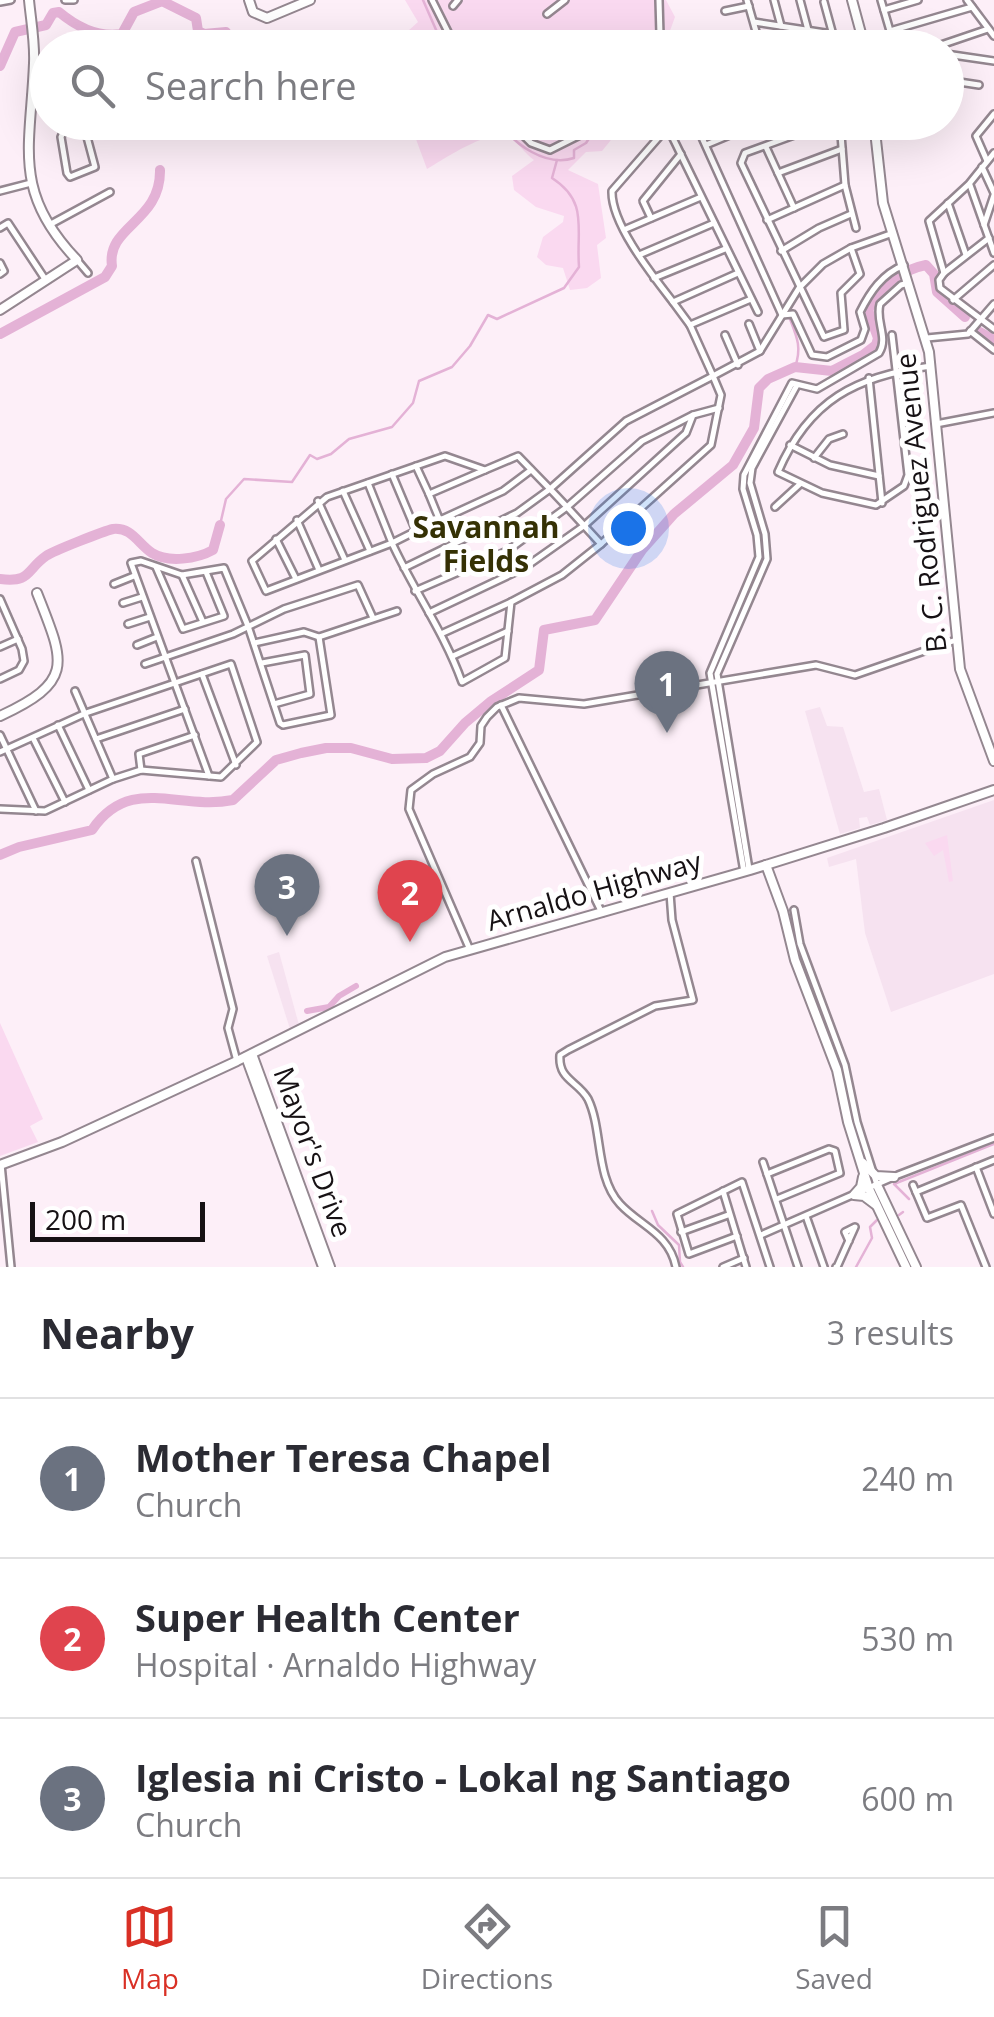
<!DOCTYPE html>
<meta charset="utf-8">
<style>
:root{--surface:#fff;--page:#f7f7f7;--text:#2b2b33;--muted:#7c7c81;--line:#e1e1e2;--accent:#d93025}
body{margin:0;font-family:"Open Sans",sans-serif;background:var(--page);color:var(--text)}
.scale{position:absolute;left:30px;bottom:25px;width:175px;box-sizing:border-box;padding-left:10px;border:5px solid #161114;border-top:0;font-size:28px;line-height:35px;white-space:nowrap;color:#161114;-webkit-text-stroke:8px #fff;paint-order:stroke}
.you{position:absolute;left:628px;top:528px;width:35px;height:35px;margin:-25px;border:8px solid #fff;border-radius:50%;background:#1a73e8;box-shadow:0 0 0 15px #1a73e833}
.badge{display:grid;place-items:center;width:65px;height:65px;border-radius:50%;background:var(--accent);color:#fff;font-size:32px;font-weight:700}
.pin{position:absolute;translate:-50% -82px;filter:drop-shadow(0 2px 5px #0008)}
.pin::after{content:'';position:absolute;top:52px;width:35px;height:30px;background:inherit;clip-path:polygon(0 0,100% 0,50% 100%)}
.list{margin:0;padding:0;list-style:none}
h2{display:flex;justify-content:space-between;align-items:center;height:130px;margin:0;padding:0 40px;font-size:42px}
h2 small{font-size:32px;font-weight:400;color:var(--muted)}
.list li{display:grid;grid-template-columns:65px 1fr auto;gap:30px;align-items:center;box-sizing:border-box;height:160px;padding:0 40px;border-top:2px solid var(--line)}
.list b{display:block;font-size:38px;white-space:nowrap}
.list p{margin:0;font-size:32px;white-space:nowrap;color:var(--muted)}
.list em{font-size:32px;font-style:normal;color:var(--muted)}
.icon{flex:none;width:55px;height:55px;fill:none;stroke:currentColor;stroke-width:2;stroke-linecap:round;stroke-linejoin:round}
.map{position:relative;flex:none;width:994px;height:1267px;overflow:hidden}
.search{position:absolute;background:var(--surface);box-shadow:0 10px 40px #0002;left:30px;right:30px;top:30px;height:110px;display:flex;align-items:center;gap:25px;box-sizing:border-box;padding:0 35px;border-radius:55px;color:var(--muted);font-size:38px}
.sheet{height:610px;background:var(--surface)}
nav{display:flex;justify-content:space-around;align-items:center;box-sizing:border-box;height:140px;border-top:2px solid var(--line);background:var(--surface);font-size:28px;color:var(--muted)}
nav a{display:grid;justify-items:center;gap:5px}
nav .on{color:var(--accent)}
.map>svg:first-child{display:block}
</style>
<div class="map">
<svg width="994" height="1267" viewBox="0 0 994 1267">
<rect width="100%" height="100%" fill="#fdeff8"/>
<g fill="#f6e2f0">
<path d="M 820,707 L 827,726 L 843,727 L 864,792 L 879,789 L 887,820 L 870,825 L 867,817 L 859,818 L 860,828 L 840,834 L 805,711 Z"/>
<path d="M 994,800 L 994,974 L 891,1012 L 865,933 L 856,859 L 829,867 L 827,858 Z"/>
<path d="M 279,952 L 299,1025 L 290,1029 L 267,956 Z"/>
</g>
<g fill="#fad9f0">
<path d="M 405,0 L 666,0 L 675,17 L 667,39 L 657,47 L 414,47 L 408,31 L 418,22 Z"/>
<path d="M 410,123 L 618,123 L 615,135 L 602,151 L 586,152 L 568,170 L 598,184 L 606,238 L 597,245 L 601,278 L 587,288 L 570,290 L 563,268 L 546,265 L 537,257 L 543,237 L 563,222 L 564,216 L 536,207 L 514,190 L 512,176 L 534,160 C 524,153 519,143 510,138 C 492,126 444,159 427,169 Z"/>
<path d="M 947,835 L 953,881 L 949,882 L 943,850 L 934,856 L 925,843 Z"/>
<path d="M 0,1023 L 43,1119 L 30,1126 L 38,1142 L 0,1156 Z"/>
</g>
<g fill="none" stroke-linecap="round" stroke-linejoin="round">
<g stroke="#e4b2d6" stroke-width="2.5">
<path d="M 423,0 L 444,48"/>
<path d="M 500,122 C 514,145 546,167 574,158 L 574,150 L 586,143 L 600,122"/>
<path d="M 790,319 C 797,337 802,348 795,367"/>
<path d="M 220,525 L 226,499 L 244,479 L 292,482 L 310,455 L 317,459 L 331,454 L 349,439 L 392,427 L 413,403 L 419,381 L 452,367 L 470,346 L 488,315 L 497,319 L 564,288 L 579,267 C 576,228 589,202 552,178 L 557,160"/>
<path d="M 909,1199 L 894,1184 L 994,1144"/>
<path d="M 652,1211 L 658,1225 L 679,1245 L 680,1262 L 683,1267"/>
<path d="M 899,1215 L 903,1212"/>
<path d="M 856,1267 L 872,1238 L 870,1227 L 877,1220"/>
</g>
<path stroke="#e4b2d6" stroke-width="6" d="M 307,1011 L 329,1007 L 339,996 L 356,986"/>
<g stroke="#e4b2d6" stroke-width="10">
<path d="M 0,66 L 15,32 L 46,25 L 53,13 L 59,12 C 77,27 99,38 122,34 L 134,12 L 162,1 L 196,18 L 198,31 L 204,34 L 226,32"/>
<path d="M 978,331 L 994,340"/>
<path d="M 0,334 L 105,277 L 112,266 C 106,226 161,222 160,170"/>
<path d="M 0,579 C 31,583 26,570 46,556 C 53,551 104,531 113,529 C 132,527 138,544 152,553 C 168,563 197,559 213,550 L 220,525"/>
<path d="M 0,855 L 19,847 L 92,830 C 130,774 178,811 233,800 L 276,760 L 301,753 L 326,748 L 351,748 L 392,759 L 426,758 L 440,751 L 465,723 L 490,702 L 539,670 L 544,630 L 595,620 L 642,550 L 674,514 L 733,465 L 754,428 L 759,388 L 768,379 L 795,367 L 832,371 L 863,355 L 876,345 L 878,338 L 868,310 C 883,287 899,270 926,265 L 934,274 L 937,292 L 965,317"/>
</g>
<g stroke="#948790" stroke-width="10">
<g id="street">
<path d="M 65,0 L 74,0"/>
<path d="M 432,0 L 456,48"/>
<path d="M 747,0 L 757,35"/>
<path d="M 774,0 L 781,26"/>
<path d="M 800,0 L 808,30"/>
<path d="M 881,0 L 895,48"/>
<path d="M 967,0 L 994,36"/>
<path d="M 0,2 L 11,0"/>
<path d="M 824,2 L 836,46"/>
<path d="M 453,6 L 458,0"/>
<path d="M 884,10 L 918,0"/>
<path d="M 725,11 L 749,6"/>
<path d="M 547,14 L 565,0"/>
<path d="M 754,22 L 832,34"/>
<path d="M 890,31 L 972,7"/>
<path d="M 755,34 L 760,48"/>
<path d="M 60,44 L 61,48"/>
<path d="M 894,46 L 909,48"/>
<path d="M 655,48 L 660,35 L 659,0"/>
<path d="M 932,48 L 988,29"/>
<path d="M 946,54 L 994,61"/>
<path d="M 946,80 L 979,85"/>
<path d="M 31,96 L 48,97"/>
<path d="M 81,122 L 65,128 L 61,137 L 67,173 L 70,177 L 95,167 L 83,122"/>
<path d="M 510,122 L 531,143 L 550,150 L 582,134 L 592,122"/>
<path d="M 672,122 L 612,191 C 611,224 653,276 673,302 L 738,273"/>
<path d="M 698,122 L 699,131 L 782,315 L 793,314 L 812,355 L 827,357 L 861,340 L 865,329 L 860,312 C 870,292 882,274 904,265"/>
<path d="M 792,122 L 797,135"/>
<path d="M 830,122 L 745,153 L 741,163 L 824,337 L 844,330 L 841,293 L 860,274 L 851,248"/>
<path d="M 840,122 L 845,185 L 856,228"/>
<path d="M 668,128 L 758,312"/>
<path d="M 699,131 L 720,122"/>
<path d="M 706,145 L 761,122"/>
<path d="M 766,147 L 794,208"/>
<path d="M 987,161 L 976,136 L 994,114"/>
<path d="M 982,167 L 994,193"/>
<path d="M 778,173 L 842,149"/>
<path d="M 970,185 L 994,253"/>
<path d="M 0,191 L 31,183"/>
<path d="M 948,203 L 966,255"/>
<path d="M 651,218 L 643,201 L 681,154"/>
<path d="M 767,220 L 845,185"/>
<path d="M 51,224 L 110,192"/>
<path d="M 984,225 L 994,195"/>
<path d="M 0,228 L 8,223 L 45,279"/>
<path d="M 626,229 L 701,197"/>
<path d="M 781,251 L 819,228 L 851,214"/>
<path d="M 639,255 L 714,223"/>
<path d="M 77,260 L 88,273"/>
<path d="M 0,263 L 4,271 L 0,274"/>
<path d="M 944,273 L 929,221 L 969,184 L 994,153"/>
<path d="M 944,273 L 939,280 L 940,288 L 994,329"/>
<path d="M 944,273 L 989,238"/>
<path d="M 654,278 L 725,249"/>
<path d="M 953,300 L 994,265"/>
<path d="M 673,302 L 690,325 L 751,299"/>
<path d="M 749,324 L 760,351"/>
<path d="M 690,325 L 713,376 L 760,351 L 799,288 L 823,264 L 851,248 L 893,233"/>
<path d="M 970,331 L 994,350"/>
<path d="M 725,335 L 738,365"/>
<path d="M 892,335 L 908,475 L 904,486 L 876,505 L 822,493 L 778,472 C 809,400 856,376 931,366"/>
<path d="M 927,338 L 968,334 L 994,304"/>
<path d="M 869,378 L 882,503"/>
<path d="M 936,424 L 994,413"/>
<path d="M 790,445 L 830,465 L 879,476"/>
<path d="M 814,458 L 829,439 L 843,434"/>
<path d="M 416,466 L 429,494"/>
<path d="M 368,483 L 392,543 L 416,531 L 392,474"/>
<path d="M 343,491 L 370,551"/>
<path d="M 318,501 L 345,560"/>
<path d="M 775,507 L 800,484"/>
<path d="M 297,520 L 319,570"/>
<path d="M 440,521 L 429,494 L 485,470"/>
<path d="M 416,531 L 503,491 L 531,470"/>
<path d="M 276,539 L 296,579"/>
<path d="M 156,567 L 183,629 L 224,616 L 206,572"/>
<path d="M 404,568 L 517,513 L 550,489 L 518,456 L 485,470 L 445,456 L 327,497 L 252,561 L 266,591 L 392,543 C 414,591 444,632 462,682 L 505,658 L 511,602 L 562,575 L 601,544 L 711,445 L 721,395 L 713,376 L 626,421 L 550,489 L 567,507 L 642,441 L 693,415"/>
<path d="M 182,575 L 203,622"/>
<path d="M 114,584 L 134,576"/>
<path d="M 415,591 L 507,551 L 567,507 L 601,544"/>
<path d="M 0,599 L 22,649 L 24,661 L 19,670 L 0,679"/>
<path d="M 123,603 L 142,597"/>
<path d="M 429,613 L 524,568 L 585,525 L 686,433 L 693,415 L 719,408"/>
<path d="M 128,624 L 150,617"/>
<path d="M 443,633 L 511,602"/>
<path d="M 254,643 L 304,632 L 319,637 L 397,611"/>
<path d="M 137,645 L 157,637"/>
<path d="M 0,647 L 18,639"/>
<path d="M 453,656 L 508,631"/>
<path d="M 262,663 L 305,655 L 310,694 L 274,704"/>
<path d="M 145,664 L 233,634 L 284,609 L 358,585 L 373,618"/>
<path d="M 202,674 L 236,765"/>
<path d="M 75,691 L 113,779"/>
<path d="M 501,705 L 602,913"/>
<path d="M 58,725 L 89,790"/>
<path d="M 0,735 L 36,811"/>
<path d="M 33,738 L 65,802"/>
<path d="M 96,739 L 185,709"/>
<path d="M 0,752 L 86,713 L 231,664 L 257,742 L 221,777 L 141,770 L 113,779 L 45,811 L 0,809"/>
<path d="M 141,770 L 139,754 L 195,735"/>
<path d="M 209,776 L 131,563 L 141,561 L 182,575 L 224,568 L 248,626 L 280,723 L 283,725 L 331,715 L 319,637"/>
<path d="M 196,861 L 233,1009 L 228,1028 L 237,1061"/>
<path d="M 749,869 L 717,674 L 767,559 L 765,534 L 750,483 L 752,468 L 797,385"/>
<path d="M 744,872 L 710,673 L 759,557 L 757,535 L 743,489 L 744,475 L 792,383 L 817,389 L 879,353 C 889,338 875,321 880,304 L 901,285 L 908,283"/>
<path d="M 670,893 L 672,920 L 693,1000 L 655,1006 L 568,1050 L 560,1055 C 558,1080 578,1081 588,1099 C 603,1130 595,1177 620,1204 C 640,1226 669,1233 676,1267"/>
<path d="M 794,910 L 800,944 L 845,1065 L 857,1122 L 877,1185"/>
<path d="M 470,950 L 409,809 L 411,790 L 433,774 L 470,757 L 480,743 L 481,726 L 487,717 L 497,707 L 519,698 L 584,704 L 816,665 L 855,675 L 956,640"/>
<path d="M 763,1162 L 798,1267"/>
<path d="M 1,1164 L 11,1267"/>
<path d="M 976,1167 L 994,1214"/>
<path d="M 767,1174 L 829,1149 L 835,1151 L 840,1173 L 777,1199"/>
<path d="M 913,1185 L 927,1218 L 961,1205 L 986,1267"/>
<path d="M 723,1191 L 746,1267"/>
<path d="M 916,1192 L 994,1160"/>
<path d="M 806,1216 L 824,1267"/>
<path d="M 681,1232 L 728,1215"/>
<path d="M 761,1235 L 898,1175 L 994,1138"/>
<path d="M 737,1236 L 689,1254 L 677,1214 L 742,1182 L 770,1267"/>
<path d="M 723,1267 L 744,1258"/>
<path d="M 836,1267 L 837,1267 L 855,1227 L 845,1232 L 849,1241"/>
</g>
</g>
<g stroke="#948790" stroke-width="12">
<g id="secondary">
<path d="M 249,0 L 253,12 L 267,18 L 310,0"/>
<path d="M 852,0 L 865,48"/>
<path d="M 874,122 L 883,203 L 929,352 L 960,669 L 994,761"/>
<path d="M 0,310 L 77,260 C 11,191 31,146 34,63 C 35,42 31,21 29,0"/>
<path d="M 0,716 C 76,681 64,662 37,593"/>
<path d="M 766,865 L 783,911 L 795,960 L 837,1070 L 848,1122 L 869,1189 L 906,1267"/>
<path d="M 252,1054 L 330,1267"/>
<path d="M 246,1057 L 323,1267"/>
<path d="M 863,1163 L 876,1176 L 894,1177"/>
<path d="M 0,1165 L 62,1142 L 237,1061 L 445,957 L 750,870 L 884,828 L 994,790"/>
<path d="M 863,1177 L 861,1187 L 854,1195 L 864,1196 L 876,1205"/>
<path d="M 877,1185 L 916,1267"/>
</g>
</g>
<use href="#street" stroke="#fff" stroke-width="5"/>
<use href="#secondary" stroke="#fff" stroke-width="8"/>
</g>
<g text-anchor="middle" stroke-width="10" stroke-linejoin="round" paint-order="stroke">
<g font-size="28" fill="#161114" stroke="#fff">
<text transform="translate(921 503) rotate(-96)" y="10">B. C. Rodriguez Avenue</text>
<text transform="translate(594 891) rotate(-16)" y="10">Arnaldo Highway</text>
<text transform="translate(313 1152) rotate(70)" y="10">Mayor's Drive</text>
</g>
<g font-size="30" font-weight="bold" fill="#353105" stroke="#fff">
<text x="486" y="538">Savannah<tspan x="486" dy="34">Fields</tspan></text>
</g>
</g>
</svg>
<div class="scale">200 m</div>
<div class="you"></div>
<div class="pin badge" style="left:667px;top:733px;background:#6b7280">1</div>
<div class="pin badge" style="left:410px;top:942px;background:#e0444e">2</div>
<div class="pin badge" style="left:287px;top:936px;background:#6b7280">3</div>
<div class="search"><svg class="icon" aria-label="search" viewBox="0 0 24 24"><circle cx="10" cy="10" r="6"/><path d="M15 15l6 6"/></svg>Search here</div>
</div>
<section class="sheet">
<h2>Nearby<small>3 results</small></h2>
<ul class="list">
<li><span class="badge" style="background:#6b7280">1</span><div><b>Mother Teresa Chapel</b><p>Church</p></div><em>240 m</em></li>
<li><span class="badge" style="background:#e0444e">2</span><div><b>Super Health Center</b><p>Hospital · Arnaldo Highway</p></div><em>530 m</em></li>
<li><span class="badge" style="background:#6b7280">3</span><div><b>Iglesia ni Cristo - Lokal ng Santiago</b><p>Church</p></div><em>600 m</em></li>
</ul>
</section>
<nav>
<a class="on"><svg class="icon" aria-label="map" viewBox="0 0 24 24"><path d="M3 6l6-2 6 2 6-2v14l-6 2-6-2-6 2zM9 4v14M15 6v14"/></svg>Map</a>
<a><svg class="icon" aria-label="directions" viewBox="0 0 24 24"><path d="M12 3l9 9-9 9-9-9zM9 14v-3h6M13 9l2 2-2 2"/></svg>Directions</a>
<a><svg class="icon" aria-label="saved" viewBox="0 0 24 24"><path d="M7 4h10v16l-5-4-5 4z"/></svg>Saved</a>
</nav>
